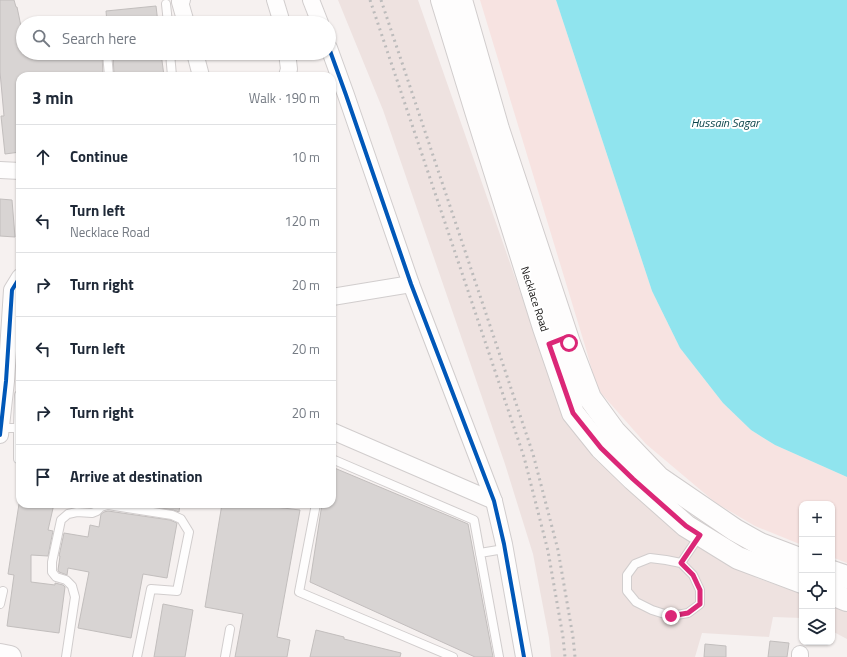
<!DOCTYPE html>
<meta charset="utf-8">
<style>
:root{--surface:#fff;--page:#f6f6f7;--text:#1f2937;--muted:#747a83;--line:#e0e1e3}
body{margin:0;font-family:"Titillium Web",sans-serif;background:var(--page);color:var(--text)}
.controls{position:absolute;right:12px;bottom:12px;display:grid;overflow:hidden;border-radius:8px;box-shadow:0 1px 3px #0004}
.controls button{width:36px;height:36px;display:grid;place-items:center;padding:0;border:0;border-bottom:1px solid var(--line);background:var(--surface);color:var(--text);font:20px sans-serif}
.stop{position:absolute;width:12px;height:12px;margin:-9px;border:3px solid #db2777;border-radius:50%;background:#fff}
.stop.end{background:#db2777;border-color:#fff;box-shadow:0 1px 4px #0008}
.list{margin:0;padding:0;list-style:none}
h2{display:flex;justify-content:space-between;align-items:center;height:52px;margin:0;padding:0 16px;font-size:17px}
h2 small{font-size:13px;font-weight:400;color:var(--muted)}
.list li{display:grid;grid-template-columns:26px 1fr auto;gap:12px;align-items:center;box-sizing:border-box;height:64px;padding:0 16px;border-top:1px solid var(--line)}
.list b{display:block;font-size:15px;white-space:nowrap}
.list p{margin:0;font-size:13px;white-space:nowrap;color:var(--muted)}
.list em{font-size:13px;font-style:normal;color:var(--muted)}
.icon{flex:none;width:22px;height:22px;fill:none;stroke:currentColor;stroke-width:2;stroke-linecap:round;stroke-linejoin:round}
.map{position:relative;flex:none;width:847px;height:657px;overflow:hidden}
.search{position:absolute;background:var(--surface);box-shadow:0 1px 3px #0004;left:16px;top:16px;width:320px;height:44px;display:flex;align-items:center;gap:10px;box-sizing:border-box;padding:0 14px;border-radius:22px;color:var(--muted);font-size:15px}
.panel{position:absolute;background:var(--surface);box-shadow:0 1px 3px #0004;left:16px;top:72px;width:320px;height:436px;border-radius:12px}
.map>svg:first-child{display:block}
</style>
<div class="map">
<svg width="847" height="657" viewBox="0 0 847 657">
<rect width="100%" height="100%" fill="#f6f1f0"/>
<g fill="#eee2e0">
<path d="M 338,0 L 418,0 L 566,423 L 619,482 L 672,528 L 719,557 L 757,578 L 802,594 L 802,618 L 773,617 L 769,637 L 702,633 L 695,657 L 551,657 L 549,638 L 533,554 L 505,464 L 383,110 Z"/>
<path d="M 832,605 L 847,610 L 847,639 L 832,631 Z"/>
</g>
<path fill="#f7e3e1" d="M 480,0 L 556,0 L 652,291 L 680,348 L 723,403 L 751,430 L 775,445 L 847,477 L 847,563 L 832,557 L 832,504 L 802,504 L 802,545 L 755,526 L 716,503 L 646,444 L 601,393 L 596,385 L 586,349 Z"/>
<path fill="#90e4ee" d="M 556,0 L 847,0 L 847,477 L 775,445 L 751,430 L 723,403 L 680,348 L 652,291 Z"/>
<g fill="#d8d4d3" stroke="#c2bebd">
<path d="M 0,0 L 14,0 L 16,7 L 17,7 L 23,36 L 23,53 L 102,53 L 103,76 L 20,76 L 20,152 L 5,154 L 1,116 L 4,116 L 0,72 Z"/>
<path d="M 156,6 L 158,23 L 107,23 L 106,11 Z"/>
<path d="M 113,53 L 161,53 L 164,76 L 114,76 Z"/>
<path d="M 0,199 L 12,200 L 15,237 L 0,236 Z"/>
<path d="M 332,467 L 468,524 L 493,657 L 475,657 L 310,582 L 322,504 L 332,504 Z"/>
<path d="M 19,504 L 54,504 L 48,530 L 53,531 L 48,556 L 31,555 L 31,582 L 55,585 L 55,583 L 63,585 L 65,587 L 59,633 L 7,626 L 14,575 L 8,574 Z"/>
<path d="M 137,504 L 180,504 L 179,512 L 173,510 Z"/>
<path d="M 222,504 L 249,504 L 300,510 L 277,637 L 290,640 L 287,657 L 235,657 L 243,614 L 205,607 Z"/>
<path d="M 108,511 L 170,520 L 177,523 L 167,578 L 143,574 L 131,638 L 78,628 L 89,572 L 68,568 L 67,575 L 59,572 L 58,570 L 60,556 L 59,556 L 64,533 L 88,537 L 90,525 L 99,527 L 101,514 L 104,512 Z"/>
<path d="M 163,604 L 193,610 L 185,657 L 154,657 Z"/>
<path d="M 316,630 L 344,637 L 344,639 L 401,653 L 400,657 L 310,657 Z"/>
<path d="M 770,641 L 789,643 L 787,657 L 768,657 Z"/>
<path d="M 705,644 L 726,646 L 726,657 L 704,657 Z"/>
</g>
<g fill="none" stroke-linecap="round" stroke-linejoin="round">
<g stroke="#d1cdcd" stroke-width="10">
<g id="lane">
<path d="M 166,4 L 168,23"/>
<path d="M 107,53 L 109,76"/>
<path d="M 170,53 L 172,76"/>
<path d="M 1,428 L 18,428 L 19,395"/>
<path d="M 18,428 L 18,459 L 20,459"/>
<path d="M 332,459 L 474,520 L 480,553"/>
<path d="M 316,504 L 299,592 L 453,657"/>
<path d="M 681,563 L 693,575 L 700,590 L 700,604 L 688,613 L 671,616 L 652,610 L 636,602 L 627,591 L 627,575 L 635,564 L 650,558 L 666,560 L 681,563 L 700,535"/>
<path d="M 0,604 L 3,591"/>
<path d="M 66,657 L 75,597 L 72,586 L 66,580 L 56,577 L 52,572 L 52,562 L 61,520 L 68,514 L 77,512 L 92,513 L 97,511 L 101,507 L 108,505 L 172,515 L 181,519 L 189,532 L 177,591 L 151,589 L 137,657"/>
<path d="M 225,657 L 230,629"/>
<path d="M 499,657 L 480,553 L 504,549"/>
</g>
</g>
<g stroke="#d1cdcd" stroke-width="18">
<g id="street">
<path d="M 182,0 L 180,2 L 186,23"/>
<path d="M 275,0 L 282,23"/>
<path d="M 311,0 L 320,23"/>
<path d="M 329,48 L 346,95 L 411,284 L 494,501 L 504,544 L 524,657"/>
<path d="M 195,53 L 201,76"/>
<path d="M 287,53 L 289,69 L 287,76"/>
<path d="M 0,170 L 20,171"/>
<path d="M 332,297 L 411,284"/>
<path d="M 332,431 L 494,501"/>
<path d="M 0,435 L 6,381 L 12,290 L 20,277"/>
<path d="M 800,657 L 800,654"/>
</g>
</g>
<g stroke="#d1cdcd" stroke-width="24">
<g id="secondary">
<path d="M 442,0 L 476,111 L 544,328 L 573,413 L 601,448 L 633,479 L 686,526 L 738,558 L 802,582"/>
<path d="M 461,0 L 498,129 L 569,343 L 590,398 L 614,431 L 659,478 L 735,530 L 760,544 L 802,560"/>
<path d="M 832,572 L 847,577"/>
<path d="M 832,594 L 847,600"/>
<path d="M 0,655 L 10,657"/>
</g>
</g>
<use href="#lane" stroke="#fefdfd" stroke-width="8"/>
<use href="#street" stroke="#fefdfd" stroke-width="16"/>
<use href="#secondary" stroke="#fefdfd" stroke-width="22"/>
<g stroke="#bcbbbb" stroke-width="3" stroke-dasharray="2 4" stroke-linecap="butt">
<path d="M 370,0 L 524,457 L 548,551 L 563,637 L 565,657"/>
<path d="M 381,0 L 533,454 L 558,550 L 573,637 L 575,657"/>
</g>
<g stroke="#fff" stroke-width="6">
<g id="cycleway">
<path d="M 329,48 L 346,95 L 411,284 L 494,501 L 504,544 L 524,657"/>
<path d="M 0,435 L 6,381 L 12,290 L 20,277"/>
</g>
</g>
<use href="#cycleway" stroke="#0057b8" stroke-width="4"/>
</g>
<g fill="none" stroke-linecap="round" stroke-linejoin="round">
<path stroke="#db2777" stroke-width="5" d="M 569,343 L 567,337 L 549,344 L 573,413 L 601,448 L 633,479 L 686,526 L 700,535 L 681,563 L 693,575 L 700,590 L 700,604 L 688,613 L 671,616"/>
</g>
<g text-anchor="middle" stroke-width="4" stroke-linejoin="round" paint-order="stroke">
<g font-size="11" fill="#0d0b0a" stroke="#fff">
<text transform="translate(535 299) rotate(72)" y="4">Necklace Road</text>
</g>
<g font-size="12" font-style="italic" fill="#0c454b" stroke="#fff">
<text x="725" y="127">Hussain Sagar</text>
</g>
</g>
</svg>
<div class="controls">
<button>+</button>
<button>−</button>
<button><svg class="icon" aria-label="locate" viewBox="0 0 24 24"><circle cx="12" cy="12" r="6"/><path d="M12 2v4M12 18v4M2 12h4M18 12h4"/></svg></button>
<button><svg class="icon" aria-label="layers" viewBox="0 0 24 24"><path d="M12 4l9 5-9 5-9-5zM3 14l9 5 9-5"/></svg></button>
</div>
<div class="stop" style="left:569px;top:343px"></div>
<div class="stop end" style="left:671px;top:616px"></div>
<div class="search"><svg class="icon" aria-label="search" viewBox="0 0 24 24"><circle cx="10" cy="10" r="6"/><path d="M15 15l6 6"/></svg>Search here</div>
<section class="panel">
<h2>3 min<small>Walk · 190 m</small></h2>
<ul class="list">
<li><svg class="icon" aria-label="ahead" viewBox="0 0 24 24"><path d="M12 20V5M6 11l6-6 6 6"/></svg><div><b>Continue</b></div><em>10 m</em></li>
<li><svg class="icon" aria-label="left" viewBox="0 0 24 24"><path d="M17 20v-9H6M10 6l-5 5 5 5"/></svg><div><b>Turn left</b><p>Necklace Road</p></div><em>120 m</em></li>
<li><svg class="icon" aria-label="right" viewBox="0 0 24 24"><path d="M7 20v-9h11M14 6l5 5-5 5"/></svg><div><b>Turn right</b></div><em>20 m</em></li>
<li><svg class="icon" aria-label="left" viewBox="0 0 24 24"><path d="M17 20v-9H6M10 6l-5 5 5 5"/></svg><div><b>Turn left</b></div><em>20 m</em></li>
<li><svg class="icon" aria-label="right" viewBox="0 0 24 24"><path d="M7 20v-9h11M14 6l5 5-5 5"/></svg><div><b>Turn right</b></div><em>20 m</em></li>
<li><svg class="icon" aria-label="arrive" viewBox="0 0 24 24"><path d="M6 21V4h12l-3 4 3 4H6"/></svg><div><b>Arrive at destination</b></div></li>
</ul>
</section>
</div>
